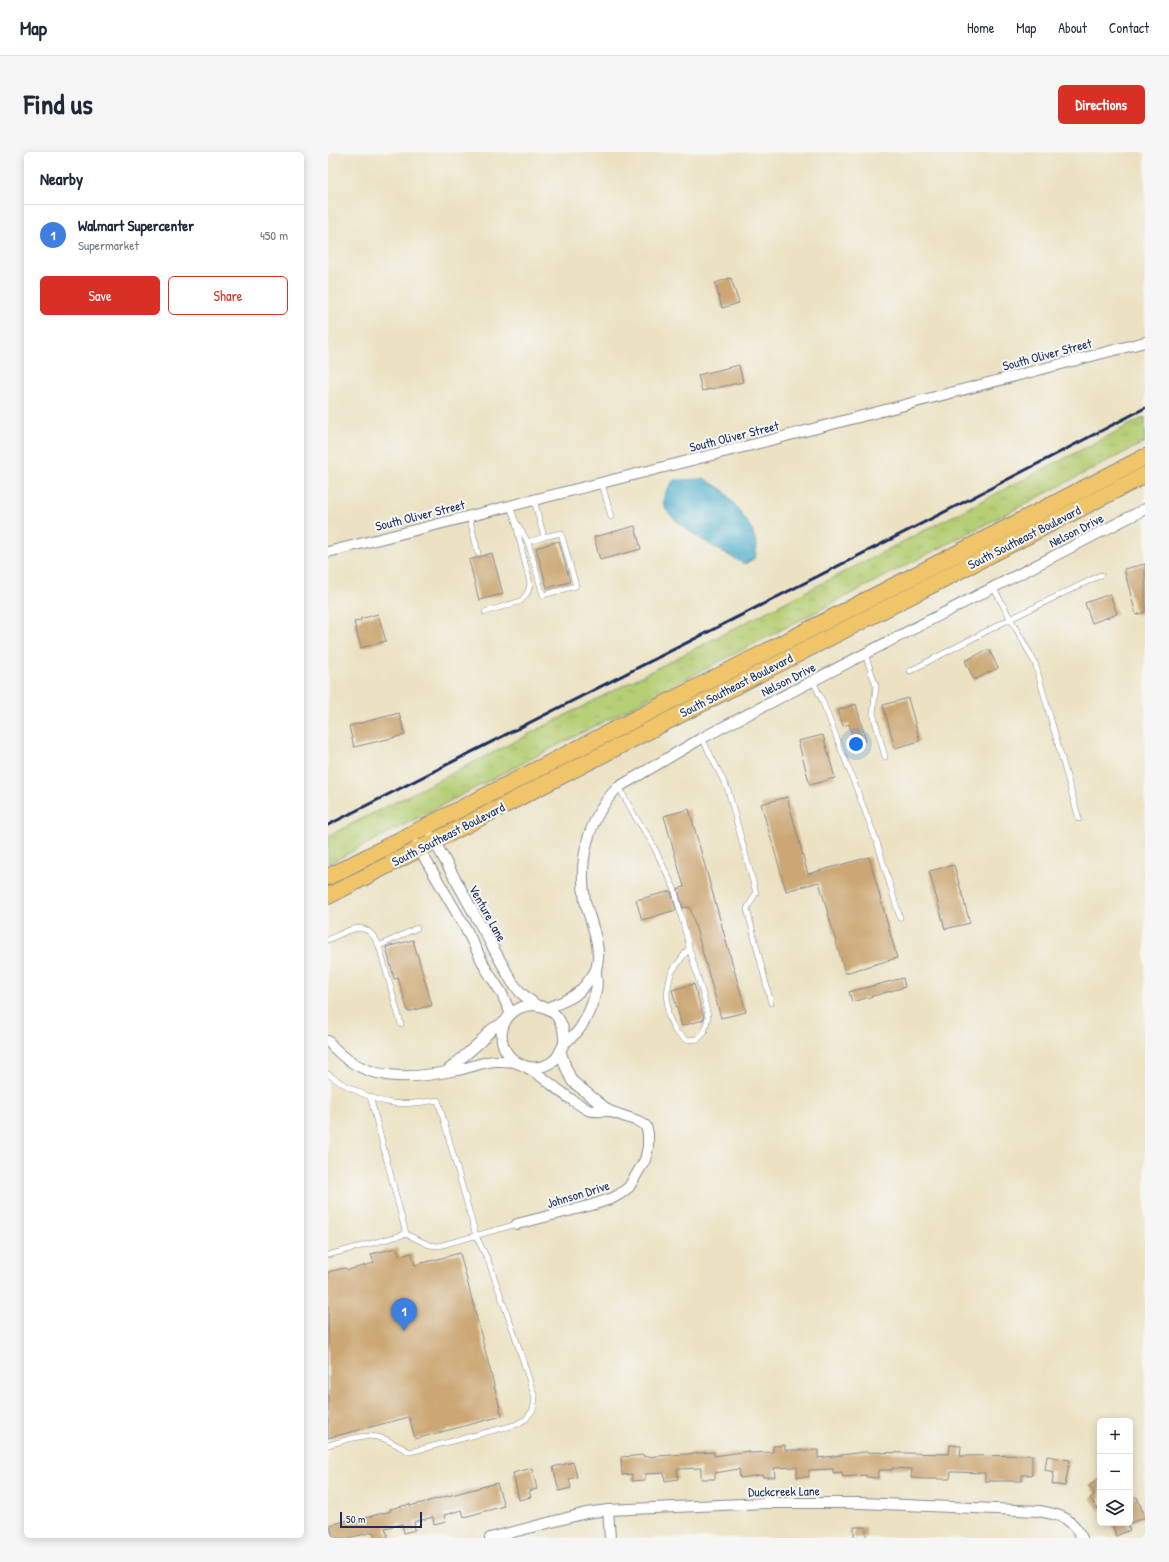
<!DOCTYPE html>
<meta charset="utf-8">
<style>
:root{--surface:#fff;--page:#f6f6f7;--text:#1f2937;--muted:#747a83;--line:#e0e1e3;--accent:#d93025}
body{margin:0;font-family:"Patrick Hand",sans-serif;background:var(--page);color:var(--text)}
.controls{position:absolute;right:12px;bottom:12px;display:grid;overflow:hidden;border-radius:6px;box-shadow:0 2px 10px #0003}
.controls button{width:36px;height:36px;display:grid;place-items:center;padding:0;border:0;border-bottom:1px solid var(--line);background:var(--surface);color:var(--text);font:20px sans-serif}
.scale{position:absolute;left:12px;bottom:10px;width:82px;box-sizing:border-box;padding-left:4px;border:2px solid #1b2f5e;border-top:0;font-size:11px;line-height:14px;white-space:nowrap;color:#1b2f5e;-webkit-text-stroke:3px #f6f6f2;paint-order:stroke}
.you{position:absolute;left:528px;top:592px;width:14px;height:14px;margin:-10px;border:3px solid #fff;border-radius:50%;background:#1a73e8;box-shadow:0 0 0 6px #1a73e833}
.badge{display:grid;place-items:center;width:26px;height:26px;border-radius:50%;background:var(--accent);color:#fff;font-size:13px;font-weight:700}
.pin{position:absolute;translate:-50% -33px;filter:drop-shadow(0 1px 2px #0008)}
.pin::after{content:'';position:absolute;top:21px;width:14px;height:12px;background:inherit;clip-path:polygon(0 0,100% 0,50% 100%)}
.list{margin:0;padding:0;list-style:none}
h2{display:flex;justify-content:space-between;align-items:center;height:52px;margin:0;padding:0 16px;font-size:17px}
h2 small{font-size:13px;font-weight:400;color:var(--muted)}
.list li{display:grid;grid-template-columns:26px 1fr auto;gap:12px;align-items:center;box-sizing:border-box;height:60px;padding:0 16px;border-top:1px solid var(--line)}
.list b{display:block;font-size:15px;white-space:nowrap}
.list p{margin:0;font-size:13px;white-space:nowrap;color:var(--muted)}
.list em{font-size:13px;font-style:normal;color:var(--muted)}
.actions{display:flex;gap:8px;padding:12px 16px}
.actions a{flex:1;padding:9px 0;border:1px solid var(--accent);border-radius:6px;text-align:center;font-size:14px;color:var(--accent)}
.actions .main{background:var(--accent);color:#fff}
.icon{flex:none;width:22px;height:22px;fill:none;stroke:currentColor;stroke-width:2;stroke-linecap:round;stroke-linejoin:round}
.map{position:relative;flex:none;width:817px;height:1386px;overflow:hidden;border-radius:6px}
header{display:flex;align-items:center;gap:24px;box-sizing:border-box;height:56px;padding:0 20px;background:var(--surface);border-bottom:1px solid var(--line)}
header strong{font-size:19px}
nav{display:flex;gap:22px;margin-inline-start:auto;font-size:14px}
.intro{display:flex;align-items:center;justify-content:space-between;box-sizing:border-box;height:96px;padding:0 24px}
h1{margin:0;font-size:28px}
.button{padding:10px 18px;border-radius:6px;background:var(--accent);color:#fff;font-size:14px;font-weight:700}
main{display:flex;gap:24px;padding:0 24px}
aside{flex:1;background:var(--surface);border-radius:6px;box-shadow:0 2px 10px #0003}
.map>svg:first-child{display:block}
</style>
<header>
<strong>Map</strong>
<nav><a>Home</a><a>Map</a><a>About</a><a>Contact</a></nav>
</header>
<div class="intro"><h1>Find us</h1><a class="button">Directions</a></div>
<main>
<aside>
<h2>Nearby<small></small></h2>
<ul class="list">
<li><span class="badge" style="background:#3f7fe0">1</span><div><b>Walmart Supercenter</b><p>Supermarket</p></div><em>450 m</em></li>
</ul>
<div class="actions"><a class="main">Save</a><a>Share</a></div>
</aside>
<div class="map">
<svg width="817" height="1386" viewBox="0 0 817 1386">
<defs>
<pattern id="grass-tufts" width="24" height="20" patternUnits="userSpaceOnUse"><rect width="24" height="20" fill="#b6ce74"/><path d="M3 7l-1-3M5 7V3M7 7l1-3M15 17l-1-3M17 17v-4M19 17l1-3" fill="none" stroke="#9cb167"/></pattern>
<pattern id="water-ripples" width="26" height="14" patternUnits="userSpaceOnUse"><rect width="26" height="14" fill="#4caecb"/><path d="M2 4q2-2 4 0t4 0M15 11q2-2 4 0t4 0" fill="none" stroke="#3e8ea8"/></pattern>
</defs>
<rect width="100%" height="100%" fill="#f6f6f2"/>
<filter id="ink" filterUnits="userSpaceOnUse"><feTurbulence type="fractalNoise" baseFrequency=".025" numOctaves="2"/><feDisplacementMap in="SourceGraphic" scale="8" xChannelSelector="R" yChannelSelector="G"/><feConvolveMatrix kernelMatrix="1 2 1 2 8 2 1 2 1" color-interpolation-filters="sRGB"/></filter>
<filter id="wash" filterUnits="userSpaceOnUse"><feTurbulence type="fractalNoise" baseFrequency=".012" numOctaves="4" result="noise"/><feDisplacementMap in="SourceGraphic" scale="16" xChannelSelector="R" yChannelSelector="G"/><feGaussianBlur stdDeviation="0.9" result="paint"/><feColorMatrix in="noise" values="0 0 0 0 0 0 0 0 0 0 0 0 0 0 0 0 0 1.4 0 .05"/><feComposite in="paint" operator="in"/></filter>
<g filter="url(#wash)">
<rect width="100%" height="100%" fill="#ece2c3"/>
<path fill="url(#grass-tufts)" stroke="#687e69" d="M 817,265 L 817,290 L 0,712 L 0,684 L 170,598 Z"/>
<path fill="url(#water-ripples)" stroke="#346e94" d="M 377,327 L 395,338 L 411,358 L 424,378 L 429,394 L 427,406 L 417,412 C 399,403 342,372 336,353 C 333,344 341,335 346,328 Z"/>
<g id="blocks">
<g fill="#cca775">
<path d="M 403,126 L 411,151 L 394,156 L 387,131 Z"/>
<path d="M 411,213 L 415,230 L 374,239 L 370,223 Z"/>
<path d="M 307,374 L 313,397 L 272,408 L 266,385 Z"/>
<path d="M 231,389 L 242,430 L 219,436 L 208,396 Z"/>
<path d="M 164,401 L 175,442 L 151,448 L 141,408 Z"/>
<path d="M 817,412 L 817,460 L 808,463 L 796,417 Z"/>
<path d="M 782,442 L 789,462 L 764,471 L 757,451 Z"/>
<path d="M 50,462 L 58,489 L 33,496 L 26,470 L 33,469 L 32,467 Z"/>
<path d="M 661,497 L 670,516 L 646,528 L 637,509 Z"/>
<path d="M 580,546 L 592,589 L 567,596 L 555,553 Z"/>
<path d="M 528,552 L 538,589 L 526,593 L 521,572 L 515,574 L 510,558 Z"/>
<path d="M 71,561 L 77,583 L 26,595 L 21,574 Z"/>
<path d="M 495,583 L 507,626 L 482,633 L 470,589 Z"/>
<path d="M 459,645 L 480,722 L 541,705 L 569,806 L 517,821 L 491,730 L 458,739 L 433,652 Z"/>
<path d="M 361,657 L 418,860 L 393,866 L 362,755 L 355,756 L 350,737 L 356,735 L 336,664 Z"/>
<path d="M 626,713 L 642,771 L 617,777 L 601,719 Z"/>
<path d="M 343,739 L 348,758 L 314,768 L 308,748 Z"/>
<path d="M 85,788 L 104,853 L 80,860 L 70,826 L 66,827 L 58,795 Z"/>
<path d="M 575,826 L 577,835 L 524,850 L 521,840 Z"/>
<path d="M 366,832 L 376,866 L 375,868 L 354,874 L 344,838 Z"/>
<path d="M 69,1096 L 72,1104 L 84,1101 L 87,1113 L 132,1101 L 174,1264 L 87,1287 L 81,1265 L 0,1286 L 0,1120 L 17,1116 L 20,1118 L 46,1111 L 43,1102 Z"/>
<path d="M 457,1293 L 457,1298 L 490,1298 L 490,1306 L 536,1300 L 621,1302 L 622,1293 L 633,1294 L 632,1304 L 704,1303 L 704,1323 L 694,1323 L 694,1329 L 657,1329 L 657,1321 L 623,1320 L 622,1327 L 597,1327 L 583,1326 L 584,1317 L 564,1316 L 564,1318 L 550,1318 L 550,1326 L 538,1325 L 538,1323 L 515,1325 L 514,1320 L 505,1321 L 505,1317 L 481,1318 L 481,1325 L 469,1325 L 469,1315 L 446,1316 L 447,1325 L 435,1325 L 435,1323 L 412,1326 L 411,1317 L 387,1321 L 387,1327 L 373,1327 L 373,1316 L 349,1317 L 350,1327 L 337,1329 L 336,1321 L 317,1322 L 317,1328 L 304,1329 L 304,1322 L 294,1323 L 293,1305 L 316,1303 L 316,1305 L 386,1300 L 386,1304 L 421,1299 L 421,1301 L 445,1300 L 445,1294 Z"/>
<path d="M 719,1304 L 742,1308 L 737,1334 L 724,1332 L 726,1320 L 717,1318 Z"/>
<path d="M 245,1310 L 249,1325 L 241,1327 L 243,1336 L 231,1339 L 225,1315 Z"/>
<path d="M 204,1316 L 209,1337 L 201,1339 L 203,1345 L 191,1348 L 185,1321 Z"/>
<path d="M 772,1326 L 772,1360 L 762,1346 L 767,1342 L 761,1334 Z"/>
<path d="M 169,1331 L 176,1354 L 136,1365 L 134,1358 L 116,1363 L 118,1370 L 106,1373 L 105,1365 L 86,1370 L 87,1378 L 76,1381 L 74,1372 L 57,1376 L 60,1385 L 55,1386 L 47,1386 L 46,1380 L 20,1386 L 5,1386 L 2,1373 L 21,1368 L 21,1370 L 63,1359 L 62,1357 L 82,1352 L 82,1354 Z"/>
<path d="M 809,1345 L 817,1365 L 802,1371 L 802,1347 Z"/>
<path d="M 784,1371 L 799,1371 L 802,1378 L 788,1384 Z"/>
<rect x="526" y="1375" width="12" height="11"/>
</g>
</g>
</g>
<g filter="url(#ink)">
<use href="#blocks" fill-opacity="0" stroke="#848890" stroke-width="1"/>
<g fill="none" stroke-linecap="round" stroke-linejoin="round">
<g stroke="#848890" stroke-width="6">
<g id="service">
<path d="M 274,331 L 283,365"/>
<path d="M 206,348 L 216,385 L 233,381 L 248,434 L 215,443 L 200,390 L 216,385"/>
<path d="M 182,354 L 187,368 L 200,390"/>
<path d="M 141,364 L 150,401"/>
<path d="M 665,435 L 707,511 L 751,667"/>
<path d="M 157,460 L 193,449 L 200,440 L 202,432 L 187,368"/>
<path d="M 537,502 L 548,534 L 545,561 L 557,605"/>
<path d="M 582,519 L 682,467 L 773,423"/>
<path d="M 485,529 L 494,548 L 549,690 L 572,766"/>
<path d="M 374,586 L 400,638 L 428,741 L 419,757 L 443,851"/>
<path d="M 291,635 L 308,666 L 322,687 L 346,736 L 360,790 L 361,796 L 376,846 L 380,865 L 376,881 L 370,887 L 358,888 L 347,879 L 340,863 L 339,841 L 343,821 L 361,796"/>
<path d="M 0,788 C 22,778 38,765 51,794"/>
<path d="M 73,872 L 51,794 L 89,776"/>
<path d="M 0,922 C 14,933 46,949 64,951 C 79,953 95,950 110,948 L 148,1084 L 160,1108 L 186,1181 L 207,1246 L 205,1258 L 198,1267 L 187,1273 L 82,1300 C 74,1296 67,1292 59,1288 C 40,1279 19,1288 0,1293"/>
<path d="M 42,944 L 78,1082"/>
<path d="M 0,1103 L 78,1082 L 101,1093 L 111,1094 L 189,1072"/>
</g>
</g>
<g stroke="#848890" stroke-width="12">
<g id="minor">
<path d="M 0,400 L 439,289 L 817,190"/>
<path d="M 104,685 L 184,830 L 193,841 L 208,853"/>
<path d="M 89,693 L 137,775 L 158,817 L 173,840 L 183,862"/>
<path d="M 219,856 C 246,846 252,843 268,818"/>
<path d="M 0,889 C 34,931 81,928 129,918 C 142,916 157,908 171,909 C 176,909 184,909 189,911 C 211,919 228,938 247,950 C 251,952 256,956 260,958 C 266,960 275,959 281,959"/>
<path d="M 236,891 C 239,844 181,842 174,879 C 170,907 203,926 225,909 C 232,904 232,898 236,892 C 240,887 246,884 250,879 C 257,870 266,850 268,838 C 270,832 268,826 268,820 C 268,814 271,808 270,802 C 270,784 261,766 257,749 C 250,708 260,667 289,636 L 374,586 L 817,357"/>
<path d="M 119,919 L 151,891 L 164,877 L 177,870"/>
<path d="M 189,1072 L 264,1053 L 285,1046 L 292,1042 L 301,1035 L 317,1008 L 320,995 L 320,982 L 318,974 L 310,969 L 281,959 L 244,929 L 238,916 L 233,901"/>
<path d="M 280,1358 L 282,1386"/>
<path d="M 162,1386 L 258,1361 L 280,1358 L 437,1351 L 533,1351 L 711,1359 C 733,1363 743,1365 754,1386"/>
</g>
</g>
<g stroke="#848890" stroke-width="18">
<g id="primary">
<path d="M 0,725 L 817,305"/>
<path d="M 0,744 L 817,323"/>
</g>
</g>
<use href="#service" stroke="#fff" stroke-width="5"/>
<use href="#minor" stroke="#fff" stroke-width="10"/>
<use href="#primary" stroke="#f0c469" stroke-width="16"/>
<path stroke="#1b2f5e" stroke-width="3" d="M 0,673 L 638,349 L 817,256"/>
</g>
</g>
<g text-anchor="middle" stroke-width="4" stroke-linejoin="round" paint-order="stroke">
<g font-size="13" fill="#1b2f5e" stroke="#f6f6f2">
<text transform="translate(719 202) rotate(-15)" y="5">South Oliver Street</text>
<text transform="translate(406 284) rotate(-14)" y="5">South Oliver Street</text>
<text transform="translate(92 363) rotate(-14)" y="5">South Oliver Street</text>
<text transform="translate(748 378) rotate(-27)" y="5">Nelson Drive</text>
<text transform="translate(696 385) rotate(-27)" y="5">South Southeast Boulevard</text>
<text transform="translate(460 527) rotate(-27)" y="5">Nelson Drive</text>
<text transform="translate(408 533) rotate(-27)" y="5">South Southeast Boulevard</text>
<text transform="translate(120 682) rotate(-27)" y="5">South Southeast Boulevard</text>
<text transform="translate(160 761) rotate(61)" y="5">Venture Lane</text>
<text transform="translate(250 1042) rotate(-17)" y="5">Johnson Drive</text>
<text transform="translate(456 1339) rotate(-1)" y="5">Duckcreek Lane</text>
</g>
</g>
</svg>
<div class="controls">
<button>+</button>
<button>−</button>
<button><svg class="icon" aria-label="layers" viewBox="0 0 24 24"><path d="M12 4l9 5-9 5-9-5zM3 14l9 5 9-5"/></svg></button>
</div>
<div class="scale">50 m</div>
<div class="you"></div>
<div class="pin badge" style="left:76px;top:1179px;background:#3f7fe0">1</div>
</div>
</main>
